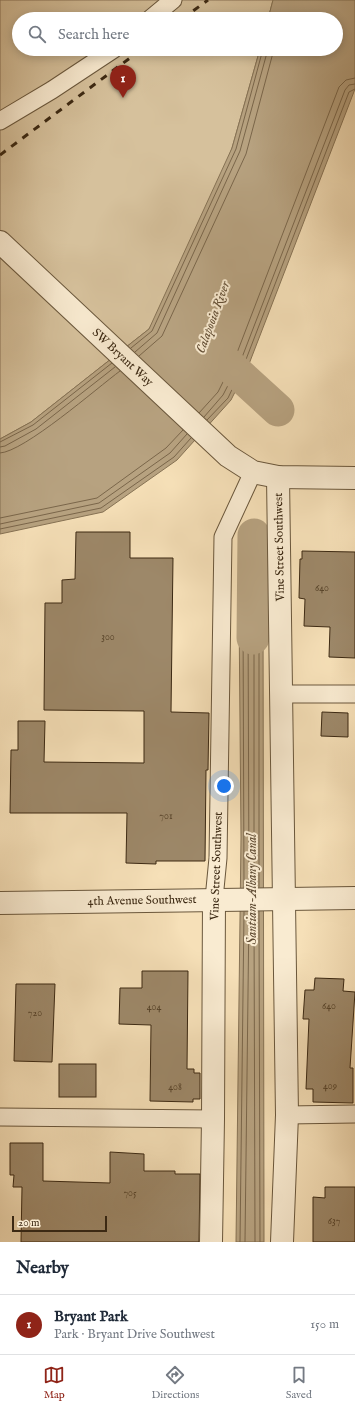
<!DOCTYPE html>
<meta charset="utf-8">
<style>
:root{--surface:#fff;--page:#f2f2f3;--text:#1f2937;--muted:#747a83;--line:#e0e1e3;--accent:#8f2418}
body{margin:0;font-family:"IM FELL English",serif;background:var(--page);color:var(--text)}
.scale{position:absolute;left:12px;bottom:10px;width:95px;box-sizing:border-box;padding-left:4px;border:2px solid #3c2913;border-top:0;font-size:11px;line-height:14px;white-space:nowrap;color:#3c2913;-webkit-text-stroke:3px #f9ebd1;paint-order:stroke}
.you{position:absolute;left:224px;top:786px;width:14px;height:14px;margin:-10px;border:3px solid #fff;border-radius:50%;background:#1a73e8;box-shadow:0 0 0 6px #1a73e833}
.badge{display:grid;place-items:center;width:26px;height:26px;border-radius:50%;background:var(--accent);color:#fff;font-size:13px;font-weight:700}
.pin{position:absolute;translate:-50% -33px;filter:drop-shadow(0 1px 2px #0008)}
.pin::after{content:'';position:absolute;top:21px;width:14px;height:12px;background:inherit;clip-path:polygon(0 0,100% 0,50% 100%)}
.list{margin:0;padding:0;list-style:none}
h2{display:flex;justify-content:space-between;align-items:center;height:52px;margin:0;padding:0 16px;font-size:17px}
h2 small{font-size:13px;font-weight:400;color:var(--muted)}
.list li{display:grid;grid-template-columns:26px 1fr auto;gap:12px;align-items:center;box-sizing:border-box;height:60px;padding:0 16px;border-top:1px solid var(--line)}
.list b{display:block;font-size:15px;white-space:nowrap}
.list p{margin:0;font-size:13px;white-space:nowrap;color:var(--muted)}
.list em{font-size:13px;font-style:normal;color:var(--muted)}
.icon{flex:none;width:22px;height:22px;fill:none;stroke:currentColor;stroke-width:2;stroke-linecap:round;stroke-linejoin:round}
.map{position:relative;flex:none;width:355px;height:1242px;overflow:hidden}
.search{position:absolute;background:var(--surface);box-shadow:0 2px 10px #0003;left:12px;right:12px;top:12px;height:44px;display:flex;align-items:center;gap:10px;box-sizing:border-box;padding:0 14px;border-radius:22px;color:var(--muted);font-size:15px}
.sheet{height:112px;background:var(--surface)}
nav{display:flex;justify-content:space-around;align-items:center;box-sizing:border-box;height:56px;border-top:1px solid var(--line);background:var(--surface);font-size:11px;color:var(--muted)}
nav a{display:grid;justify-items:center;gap:2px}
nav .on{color:var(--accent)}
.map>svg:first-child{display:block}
</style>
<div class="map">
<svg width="355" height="1242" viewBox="0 0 355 1242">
<rect width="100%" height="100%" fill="#f6e0b8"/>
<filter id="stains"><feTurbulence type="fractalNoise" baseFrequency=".005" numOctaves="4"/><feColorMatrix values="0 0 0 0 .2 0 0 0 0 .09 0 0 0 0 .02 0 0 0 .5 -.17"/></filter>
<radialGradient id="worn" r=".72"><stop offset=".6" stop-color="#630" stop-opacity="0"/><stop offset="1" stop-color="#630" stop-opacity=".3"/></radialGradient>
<path fill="#d6c19c" stroke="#897558" d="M 0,0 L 273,0 L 268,19 L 19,19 L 19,49 L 260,49 L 232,148 L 196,248 L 149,329 L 31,422 L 0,439 Z"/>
<g fill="#b7a280" stroke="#867254">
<path d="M 273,0 L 355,0 L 355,89 L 249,364 L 231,400 L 177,460 L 103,512 L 0,534 L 0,439 L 31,422 L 149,329 L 232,148 L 260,49 L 336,49 L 336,19 L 268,19 Z"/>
<path d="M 263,592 L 264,1242 L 236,1242 L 241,837 L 239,608 L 245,593 Z"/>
</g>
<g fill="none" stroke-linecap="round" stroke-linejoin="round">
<g stroke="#7a664a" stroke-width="1">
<path d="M 131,348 L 152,331 L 236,149 L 263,49"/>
<path d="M 135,352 L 157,333 L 240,151 L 268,49"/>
<path d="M 139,356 L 162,336 L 246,154 L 274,49"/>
<path d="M 199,413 L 218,392 L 235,358 L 339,87 L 346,80 L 355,78"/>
<path d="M 204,417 L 223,395 L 241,360 L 345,90 L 349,85 L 355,84"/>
<path d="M 207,420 L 228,398 L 245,362 L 349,92 L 355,89"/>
<path d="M 0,442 L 33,425 L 112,363"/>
<path d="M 0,447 L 5,446 L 36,429 L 115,367"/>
<path d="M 0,453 C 24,452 97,388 120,371"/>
<path d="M 0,518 L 97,498 L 166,448 L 183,430"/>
<path d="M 0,524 L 99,503 L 170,453 L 187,434"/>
<path d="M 0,529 L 101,508 L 174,457 L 191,438"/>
<path d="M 249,887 L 248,610 L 252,604 L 254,606 L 254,887"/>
<path d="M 244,888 L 243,609 L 248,597 L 257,596 L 259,598 L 259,887"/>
<path d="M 254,911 L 255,1242"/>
<path d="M 259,911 L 260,1242"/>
<path d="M 240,1242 L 244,912"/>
<path d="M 245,1242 L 249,911"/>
</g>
<g stroke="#b7a280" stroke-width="33">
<path d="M 208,346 L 278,410"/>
<path d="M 253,638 L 254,535"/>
</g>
</g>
<g fill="#9d8869" stroke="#3c2913">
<path d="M 76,532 L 130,532 L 130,558 L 173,558 L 171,712 L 209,713 L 208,770 L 206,770 L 205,861 L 156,861 L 156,864 L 126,863 L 127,813 L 10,813 L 11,750 L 18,750 L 18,721 L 45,721 L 44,762 L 144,763 L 144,711 L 44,710 L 45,603 L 62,603 L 62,580 L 75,579 Z"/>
<path d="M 302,551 L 355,552 L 355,658 L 329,657 L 330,627 L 304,626 L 305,599 L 299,598 L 300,559 L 302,559 Z"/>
<path d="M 322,712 L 348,713 L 348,737 L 321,736 Z"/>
<path d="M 142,971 L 188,971 L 187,1069 L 194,1069 L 194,1073 L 200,1073 L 200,1099 L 193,1099 L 193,1102 L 150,1101 L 151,1025 L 119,1024 L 120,988 L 142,988 Z"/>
<path d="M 315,978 L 344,979 L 343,991 L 355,992 L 350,1068 L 353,1068 L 353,1103 L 313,1102 L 313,1089 L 306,1089 L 309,1019 L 303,1019 L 305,990 L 314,990 Z"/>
<path d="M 16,984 L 55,984 L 52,1062 L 14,1061 Z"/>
<rect x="59" y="1064" width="37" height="33"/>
<path d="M 10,1143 L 43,1143 L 43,1181 L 110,1183 L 110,1152 L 144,1154 L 144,1171 L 175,1171 L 175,1174 L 200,1174 L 199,1242 L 21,1242 L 22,1187 L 13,1187 L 14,1175 L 10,1175 Z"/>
<path d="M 325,1187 L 355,1187 L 355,1242 L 313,1242 L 313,1197 L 325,1198 Z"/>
</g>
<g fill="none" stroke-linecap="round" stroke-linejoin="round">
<g stroke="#6a573c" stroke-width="19">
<g id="service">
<path d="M 150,19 L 173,0"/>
<path d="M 0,121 L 52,90 L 114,49"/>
<path d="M 281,694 L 355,694"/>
<path d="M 214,899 L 218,858 L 223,537 L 253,472"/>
<path d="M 287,1115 L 355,1114"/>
<path d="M 0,1117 L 213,1119"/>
</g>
</g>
<g stroke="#6a573c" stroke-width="24">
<g id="minor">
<path d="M 278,477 L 287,1115 L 282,1242"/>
<path d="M 0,903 L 355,898"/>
<path d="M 211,1242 L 213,1119 L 214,899"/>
</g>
</g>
<g stroke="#6a573c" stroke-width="24">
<path id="tertiary" d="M 0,242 L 228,456 L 253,472 L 278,477 L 355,478"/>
</g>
<use href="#service" stroke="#f9ebd1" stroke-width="17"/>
<use href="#minor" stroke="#f9ebd1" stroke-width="22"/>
<use href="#tertiary" stroke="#f9ebd1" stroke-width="22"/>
<g stroke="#3c2913" stroke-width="3" stroke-dasharray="7 7" stroke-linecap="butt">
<path d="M 182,19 L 208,0"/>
<path d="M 0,155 L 142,49"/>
</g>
</g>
<g text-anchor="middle" stroke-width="4" stroke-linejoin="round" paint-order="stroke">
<g font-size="10" fill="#544128">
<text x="322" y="591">640</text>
<text x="108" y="640">300</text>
<text x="166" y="819">701</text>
<text x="329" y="1009">640</text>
<text x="154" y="1010">404</text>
<text x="35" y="1016">720</text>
<text x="330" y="1089">409</text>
<text x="175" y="1090">408</text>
<text x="130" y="1196">705</text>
<text x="334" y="1224">637</text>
</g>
<g font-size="12" fill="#3c2913" stroke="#f9ebd1">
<text transform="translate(123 357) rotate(43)" y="4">SW Bryant Way</text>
<text transform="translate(279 547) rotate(-91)" y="4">Vine Street Southwest</text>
<text transform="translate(216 866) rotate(-88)" y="4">Vine Street Southwest</text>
<text transform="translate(142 900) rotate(-1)" y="4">4th Avenue Southwest</text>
</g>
<g font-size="13" font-style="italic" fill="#614d34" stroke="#f9ebd1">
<text transform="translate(212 317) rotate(-70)" y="5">Calapooia River</text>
<text transform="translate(251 889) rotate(-90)" y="5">Santiam-Albany Canal</text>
</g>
</g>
<rect width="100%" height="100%" filter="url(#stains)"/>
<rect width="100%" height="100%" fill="url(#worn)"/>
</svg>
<div class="scale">20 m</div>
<div class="you"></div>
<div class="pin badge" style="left:123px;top:98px">1</div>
<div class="search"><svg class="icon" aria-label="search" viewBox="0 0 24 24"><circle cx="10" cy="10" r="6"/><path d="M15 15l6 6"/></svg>Search here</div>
</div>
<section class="sheet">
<h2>Nearby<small></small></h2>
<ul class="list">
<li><span class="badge">1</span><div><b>Bryant Park</b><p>Park · Bryant Drive Southwest</p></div><em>150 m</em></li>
</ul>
</section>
<nav>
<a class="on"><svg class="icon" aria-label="map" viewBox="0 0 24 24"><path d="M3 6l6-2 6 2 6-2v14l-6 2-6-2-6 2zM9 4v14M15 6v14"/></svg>Map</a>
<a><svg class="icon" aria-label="directions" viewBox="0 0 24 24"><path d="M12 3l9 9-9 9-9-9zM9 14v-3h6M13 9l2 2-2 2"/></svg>Directions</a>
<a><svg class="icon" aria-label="saved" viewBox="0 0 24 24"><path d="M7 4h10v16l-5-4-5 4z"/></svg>Saved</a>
</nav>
